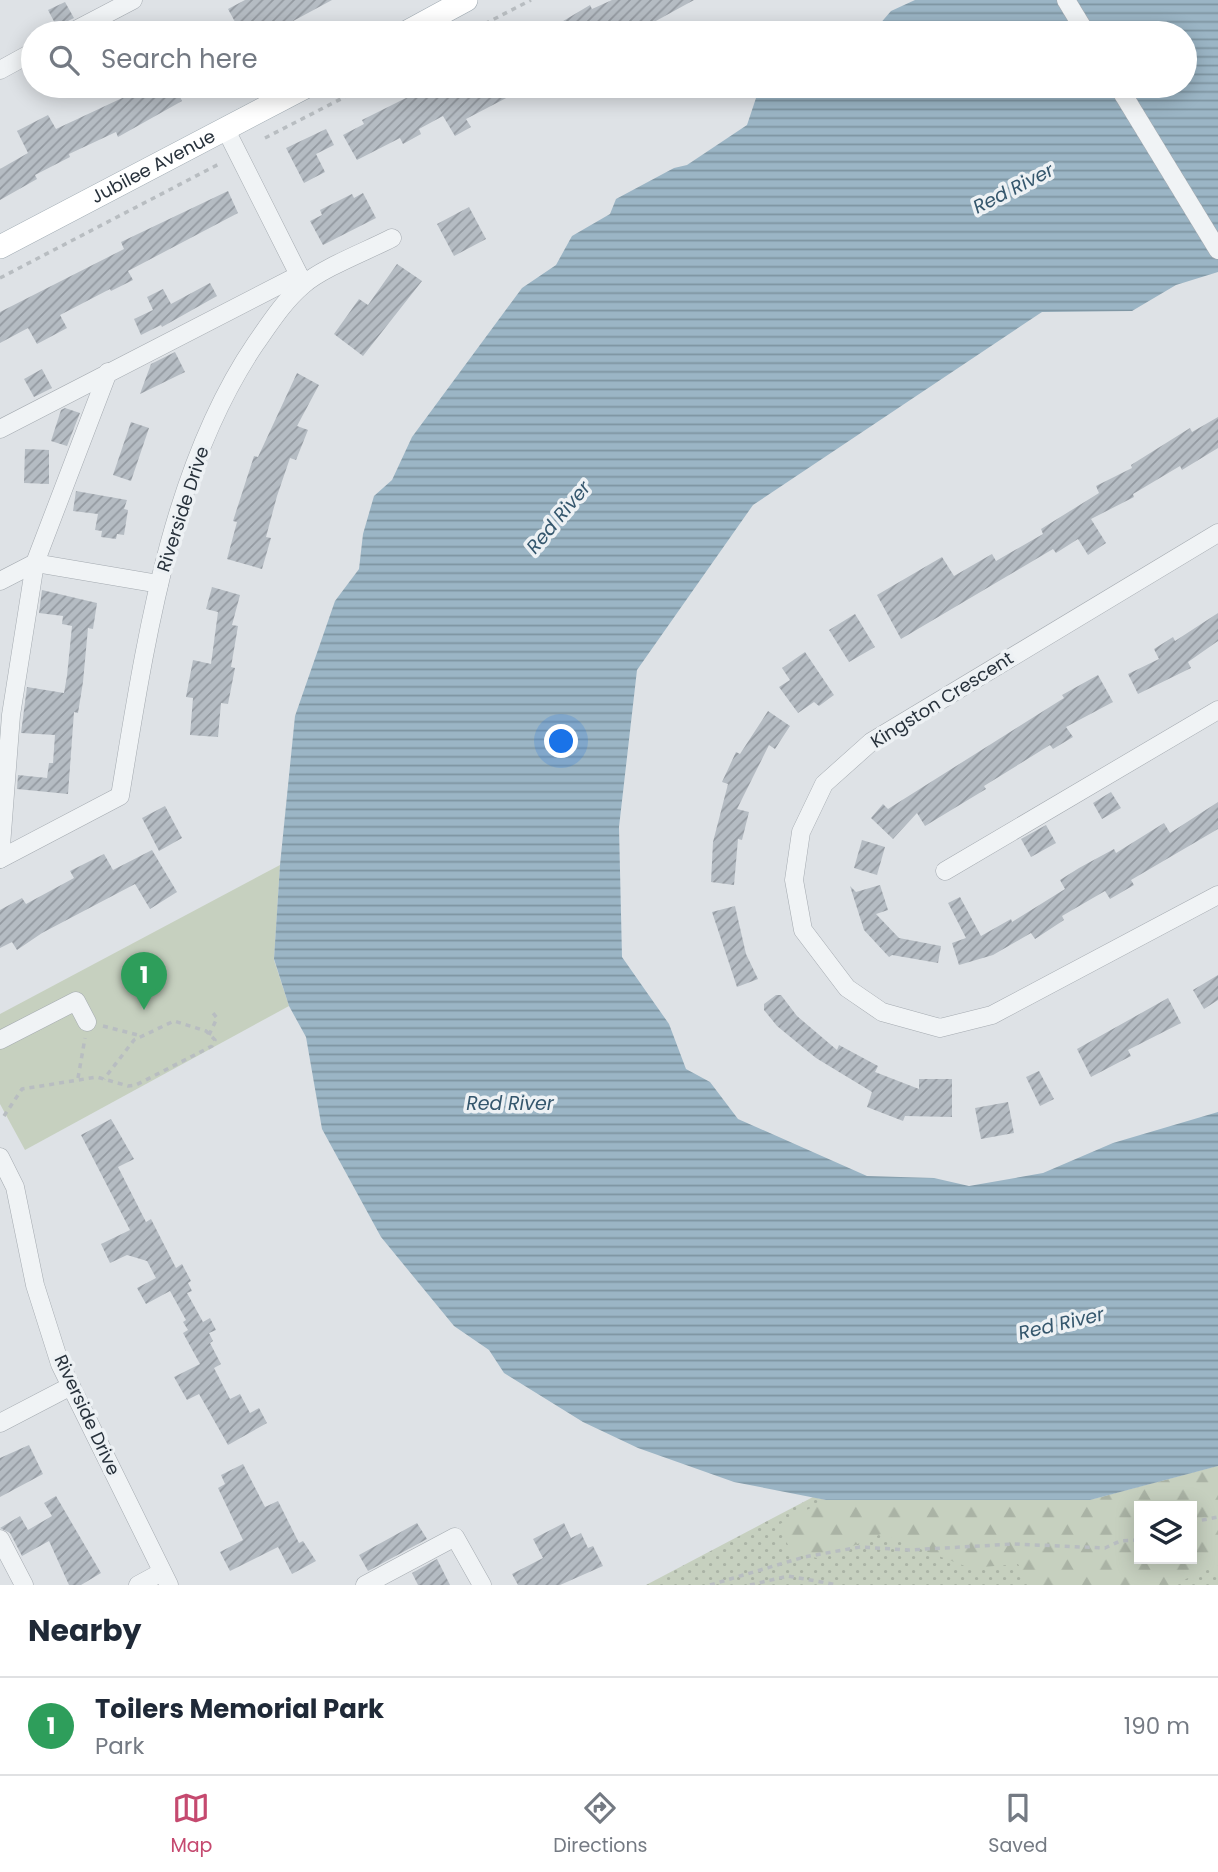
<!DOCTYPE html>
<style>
:root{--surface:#fff;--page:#f6f6f7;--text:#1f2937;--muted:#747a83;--line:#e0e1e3;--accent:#c5496f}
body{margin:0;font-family:Poppins,sans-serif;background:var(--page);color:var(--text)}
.controls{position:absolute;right:21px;bottom:21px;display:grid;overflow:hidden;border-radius:0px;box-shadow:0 4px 18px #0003}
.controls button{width:63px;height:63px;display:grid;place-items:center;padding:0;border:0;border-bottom:2px solid var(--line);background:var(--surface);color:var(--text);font:35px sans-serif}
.you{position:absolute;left:562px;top:742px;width:24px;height:24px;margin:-18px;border:5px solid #fff;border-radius:50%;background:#1a73e8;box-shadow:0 0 0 10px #1a73e833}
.badge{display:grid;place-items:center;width:46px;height:46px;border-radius:50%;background:var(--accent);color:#fff;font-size:23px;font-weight:700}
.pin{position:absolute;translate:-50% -58px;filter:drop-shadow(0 2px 4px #0008)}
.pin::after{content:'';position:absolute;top:37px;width:24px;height:21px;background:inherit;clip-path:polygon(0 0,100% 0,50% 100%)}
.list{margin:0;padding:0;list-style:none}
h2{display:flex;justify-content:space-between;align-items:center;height:91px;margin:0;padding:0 28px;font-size:30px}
h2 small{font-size:23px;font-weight:400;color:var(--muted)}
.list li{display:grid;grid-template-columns:46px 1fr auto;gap:21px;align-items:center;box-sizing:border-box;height:98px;padding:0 28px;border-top:2px solid var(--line)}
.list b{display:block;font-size:26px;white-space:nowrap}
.list p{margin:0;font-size:23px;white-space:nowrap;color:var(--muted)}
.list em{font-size:23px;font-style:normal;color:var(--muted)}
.icon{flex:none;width:38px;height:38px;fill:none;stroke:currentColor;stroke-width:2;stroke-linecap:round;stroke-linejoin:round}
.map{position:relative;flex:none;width:1218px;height:1585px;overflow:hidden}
.search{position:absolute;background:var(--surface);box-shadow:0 4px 18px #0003;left:21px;right:21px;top:21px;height:77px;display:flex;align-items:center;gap:18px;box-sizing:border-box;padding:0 24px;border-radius:38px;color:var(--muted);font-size:26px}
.sheet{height:189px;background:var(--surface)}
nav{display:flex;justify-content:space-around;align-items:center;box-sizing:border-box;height:98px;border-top:2px solid var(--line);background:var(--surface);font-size:19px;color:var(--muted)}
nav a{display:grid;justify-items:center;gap:4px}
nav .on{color:var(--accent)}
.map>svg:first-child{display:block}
</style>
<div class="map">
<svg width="1218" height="1585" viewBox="0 0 1218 1585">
<defs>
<pattern id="grass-dots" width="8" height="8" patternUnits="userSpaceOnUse" patternTransform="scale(1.75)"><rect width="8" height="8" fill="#c6d0bf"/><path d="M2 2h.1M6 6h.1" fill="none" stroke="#aab3a5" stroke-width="1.8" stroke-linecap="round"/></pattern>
<pattern id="forest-firs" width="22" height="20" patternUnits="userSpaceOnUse" patternTransform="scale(1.75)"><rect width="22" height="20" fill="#c6d0bf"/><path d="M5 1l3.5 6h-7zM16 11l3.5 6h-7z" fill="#aab3a5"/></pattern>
<pattern id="water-rules" width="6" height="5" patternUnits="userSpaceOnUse" patternTransform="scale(1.75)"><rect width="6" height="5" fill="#9bb5c5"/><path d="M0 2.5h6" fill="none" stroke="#7e94a1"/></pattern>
<pattern id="building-hatch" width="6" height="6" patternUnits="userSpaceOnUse" patternTransform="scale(1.75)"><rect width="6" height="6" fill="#b5bcc3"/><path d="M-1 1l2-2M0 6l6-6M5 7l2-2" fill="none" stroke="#9399a0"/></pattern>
</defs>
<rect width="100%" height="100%" fill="#dee2e6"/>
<path fill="url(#grass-dots)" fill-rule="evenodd" d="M 1218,1466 L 1218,1585 L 646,1585 L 813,1497 L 826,1500 L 1090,1500 ZM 1139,1506 L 1192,1506 L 1192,1559 L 1139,1559 Z"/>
<path fill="url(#forest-firs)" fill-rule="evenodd" d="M 1218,1466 L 1218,1565 L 1172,1585 L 1029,1585 L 1018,1564 L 970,1568 L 881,1534 L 822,1559 L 792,1553 L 778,1525 L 826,1500 L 1090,1500 ZM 1139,1506 L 1192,1506 L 1192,1559 L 1139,1559 Z"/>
<path fill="#c6d0bf" d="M 280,865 L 274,960 L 289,1006 L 25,1150 L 0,1104 L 0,1014 Z"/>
<path fill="url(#water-rules)" d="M 915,0 L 1218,0 L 1218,272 L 1176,285 L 1132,311 L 1042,312 L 753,505 L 637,670 L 619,827 L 622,957 L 669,1024 L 686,1069 L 710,1082 L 738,1119 L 867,1176 L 934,1178 L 969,1186 L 1043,1173 L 1113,1143 L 1218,1112 L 1218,1466 L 1090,1500 L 826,1500 L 734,1482 L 638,1448 L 583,1422 L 504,1373 L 489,1350 L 454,1326 L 381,1237 L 322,1129 L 306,1037 L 289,1006 L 274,959 L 280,865 L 295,716 L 335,601 L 359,569 L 363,534 L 374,496 L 392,480 L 412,437 L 522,288 L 556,265 L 572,236 L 610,214 L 616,199 L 674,168 L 687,165 L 747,125 L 756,98 L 778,86 L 1185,86 L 1185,33 L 872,33 L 891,11 Z"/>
<g fill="url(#building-hatch)">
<path d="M 245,0 L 332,0 L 271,33 L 241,33 L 228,9 Z"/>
<path d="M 612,0 L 694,0 L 634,33 L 543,33 L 590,5 L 592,9 Z"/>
<path d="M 65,2 L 74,18 L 64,23 L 59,31 L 48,10 Z"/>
<path d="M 132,86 L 175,86 L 182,101 L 118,137 L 116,132 L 69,154 L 70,157 L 35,175 L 37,179 L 0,200 L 0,169 L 28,153 L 17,131 L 48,115 L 56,129 L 135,92 Z"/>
<path d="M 430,86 L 529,86 L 466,119 L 471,127 L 455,136 L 443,116 L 419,129 L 421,134 L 403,144 L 400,138 L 357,160 L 343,135 L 364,124 L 362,120 Z"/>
<path d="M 326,129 L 334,145 L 316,154 L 325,172 L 304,183 L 286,148 Z"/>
<path d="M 228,191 L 238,213 L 128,271 L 133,280 L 111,291 L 110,289 L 60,315 L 67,328 L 37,344 L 28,328 L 0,343 L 0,312 L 124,249 L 121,242 Z"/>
<path d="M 363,193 L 376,218 L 323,245 L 310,221 L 322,215 L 320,210 L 352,194 L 354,198 Z"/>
<path d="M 469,207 L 486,239 L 454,256 L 437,224 Z"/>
<path d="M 397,264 L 422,281 L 363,356 L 334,334 L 359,299 L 368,305 Z"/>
<path d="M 210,283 L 217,296 L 162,327 L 161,325 L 141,335 L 134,319 L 153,310 L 147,297 L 163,289 L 171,304 Z"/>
<path d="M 175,352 L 185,372 L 140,394 L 151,364 Z"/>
<path d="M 42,369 L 52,388 L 34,397 L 24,379 Z"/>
<path d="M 297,373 L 319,385 L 297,426 L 308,430 L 296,460 L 290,458 L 277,496 L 266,537 L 271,538 L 262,569 L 227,559 L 237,522 L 233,521 L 254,456 L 258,457 Z"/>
<path d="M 65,408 L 80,413 L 67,446 L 51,441 L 61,410 Z"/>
<path d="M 1218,417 L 1218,448 L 1182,470 L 1180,466 L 1133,494 L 1134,497 L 1091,519 L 1106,543 L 1088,555 L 1078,539 L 1056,553 L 1053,549 L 901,639 L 877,595 L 942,557 L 954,576 L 992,554 L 996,561 L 1043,534 L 1041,529 L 1099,493 L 1096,486 L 1132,468 L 1131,465 L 1190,428 L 1192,432 Z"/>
<path d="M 131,422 L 149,428 L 131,481 L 113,475 Z"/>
<path d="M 25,449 L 49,450 L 49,484 L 24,483 Z"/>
<path d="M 76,491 L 127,500 L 124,509 L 128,510 L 124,535 L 117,534 L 116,539 L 101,537 L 102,531 L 95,530 L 98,514 L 73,511 Z"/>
<path d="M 212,587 L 240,595 L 232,625 L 238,626 L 231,667 L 235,668 L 228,704 L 221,703 L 218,737 L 190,735 L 193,698 L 186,697 L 193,660 L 211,664 L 218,612 L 206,609 Z"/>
<path d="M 42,590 L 97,603 L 93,629 L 88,628 L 83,682 L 78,713 L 74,712 L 68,794 L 17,789 L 18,775 L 47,778 L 49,763 L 53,763 L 55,735 L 21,733 L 27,687 L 64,693 L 67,676 L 72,626 L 62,624 L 63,616 L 39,613 Z"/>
<path d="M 1218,613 L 1218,641 L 1188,662 L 1191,668 L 1138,694 L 1128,674 L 1159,659 L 1154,649 L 1173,637 L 1175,641 Z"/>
<path d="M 855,614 L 875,647 L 849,662 L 829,630 Z"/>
<path d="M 805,652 L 834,695 L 819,706 L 814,702 L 798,713 L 779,687 L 790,680 L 782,668 Z"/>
<path d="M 1098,675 L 1113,702 L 1066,727 L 1073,737 L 1053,749 L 1050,745 L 984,786 L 986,789 L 925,826 L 917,813 L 893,839 L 871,818 L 883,804 L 888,809 L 1064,698 L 1062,695 Z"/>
<path d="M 768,711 L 790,726 L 775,749 L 769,745 L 737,809 L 749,812 L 742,840 L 738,839 L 734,885 L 711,882 L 713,842 L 728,784 L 722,782 L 736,752 L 740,754 Z"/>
<path d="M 1111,792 L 1121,808 L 1102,819 L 1093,803 Z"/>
<path d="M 1218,802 L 1218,829 L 1131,880 L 1134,885 L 1110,899 L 1105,891 L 1062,916 L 1064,920 L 1035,939 L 1031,933 L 993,955 L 959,965 L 952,943 L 966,938 L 948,903 L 960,897 L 981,936 L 1011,919 L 1012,922 L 1065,889 L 1060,880 L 1079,868 L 1114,849 L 1116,853 L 1164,823 L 1170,833 Z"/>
<path d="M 165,806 L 182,838 L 159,851 L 142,818 Z"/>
<path d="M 1046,825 L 1056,843 L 1031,857 L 1021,839 Z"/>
<path d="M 862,840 L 885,847 L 877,875 L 854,868 Z"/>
<path d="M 152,850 L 177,892 L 150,909 L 135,884 L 42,933 L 17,950 L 12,942 L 0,948 L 0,910 L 22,898 L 26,904 L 74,878 L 70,871 L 104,854 L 113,870 Z"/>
<path d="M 880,885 L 888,910 L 876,914 L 899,938 L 941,946 L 938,963 L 892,955 L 889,957 L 864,930 L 850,886 L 856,892 Z"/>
<path d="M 735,906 L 746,954 L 758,979 L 737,987 L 712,912 Z"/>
<path d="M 1218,975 L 1218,1000 L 1204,1009 L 1193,990 Z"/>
<path d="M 776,995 L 781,995 L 797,1016 L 837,1050 L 839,1045 L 878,1066 L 875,1072 L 919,1089 L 919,1079 L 952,1079 L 952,1117 L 905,1116 L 903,1121 L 867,1107 L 872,1092 L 816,1058 L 777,1026 L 764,1010 L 764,1004 Z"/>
<path d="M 1168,998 L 1181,1023 L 1128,1050 L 1131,1056 L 1091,1077 L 1077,1049 Z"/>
<path d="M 1039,1071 L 1054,1099 L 1040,1106 L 1026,1077 Z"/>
<path d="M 1008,1102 L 1014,1133 L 981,1139 L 975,1108 Z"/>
<path d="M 111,1119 L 134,1159 L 118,1167 L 146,1222 L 151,1219 L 176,1268 L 182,1264 L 191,1281 L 188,1283 L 192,1291 L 187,1293 L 203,1322 L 210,1318 L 216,1330 L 209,1333 L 213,1341 L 210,1343 L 221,1364 L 214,1368 L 230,1399 L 240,1394 L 250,1413 L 259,1408 L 267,1423 L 228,1445 L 199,1394 L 187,1400 L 174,1377 L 200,1364 L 183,1333 L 188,1330 L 183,1322 L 186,1320 L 170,1291 L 146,1304 L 137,1288 L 156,1278 L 147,1261 L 127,1255 L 110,1263 L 101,1244 L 130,1230 L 81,1135 Z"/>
<path d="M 29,1445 L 43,1474 L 0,1497 L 0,1458 Z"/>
<path d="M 243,1464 L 265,1507 L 278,1501 L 299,1543 L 303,1541 L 316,1561 L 292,1574 L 278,1547 L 230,1571 L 220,1552 L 243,1540 L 218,1488 L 225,1484 L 221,1475 Z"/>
<path d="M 56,1496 L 101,1573 L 81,1585 L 69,1585 L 49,1541 L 22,1556 L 10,1533 L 0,1528 L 20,1516 L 28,1530 L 52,1516 L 44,1503 Z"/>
<path d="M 417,1523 L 427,1539 L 368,1571 L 359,1555 Z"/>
<path d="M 564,1523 L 571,1538 L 581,1533 L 588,1548 L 593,1546 L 603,1566 L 560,1585 L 518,1585 L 512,1574 L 543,1558 L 533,1539 Z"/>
<path d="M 437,1559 L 450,1585 L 418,1585 L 412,1573 Z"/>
</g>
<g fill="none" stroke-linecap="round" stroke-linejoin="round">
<g stroke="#a4aab0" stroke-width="19">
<g id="minor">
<path d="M 1066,0 L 1086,33"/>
<path d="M 70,33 L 133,0"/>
<path d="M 0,70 L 33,52"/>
<path d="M 1118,86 L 1218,250"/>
<path d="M 226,130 L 303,283"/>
<path d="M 0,429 L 299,275"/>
<path d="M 1218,533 L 871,742 L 824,784 L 801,832 L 794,880 L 803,930 L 847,988 L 882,1012 L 940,1028 L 992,1015 L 1218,895"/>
<path d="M 0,581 L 35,563 L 159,584"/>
<path d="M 0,859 L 120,796 C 145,646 169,471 256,343 C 270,323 284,301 303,285 C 322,268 367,251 392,238"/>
<path d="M 0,859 L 11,715 L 35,563 L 108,372"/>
<path d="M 945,871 L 1218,710"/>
<path d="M 0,1040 L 76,1001 L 87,1022"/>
<path d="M 0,1157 L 15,1187 L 35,1285 L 60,1364 L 169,1585"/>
<path d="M 0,1423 L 71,1386"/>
<path d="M 0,1539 L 24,1585"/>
<path d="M 138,1585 L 162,1572"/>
<path d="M 365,1585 L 455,1537 L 482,1585"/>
</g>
</g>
<g stroke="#9ea9b1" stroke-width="24">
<g id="major">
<path d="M 405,33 L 466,0"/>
<path id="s1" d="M 0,247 L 307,86"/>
</g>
</g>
<g stroke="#b8bdc1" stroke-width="3.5" stroke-dasharray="5 5" stroke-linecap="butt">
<path d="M 467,33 L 531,0"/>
<path d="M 265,138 L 366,86"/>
<path d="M 0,278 L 219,164"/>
<path d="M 103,1026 L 142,1036"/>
<path d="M 209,1035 L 217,1018 L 213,1013"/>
<path d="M 78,1078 L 85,1038"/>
<path d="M 4,1116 L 22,1089 L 97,1077 L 128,1086 L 136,1085 L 212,1046 L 215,1040 L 206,1031 L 174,1021 L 134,1040 L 104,1079"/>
<path d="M 1192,1522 L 1218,1517"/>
<path d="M 710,1585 L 804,1557 L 860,1547 L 909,1550 L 1014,1544 L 1105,1548 L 1120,1541 L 1139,1540"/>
<path d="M 750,1585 L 788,1576 L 838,1585"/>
</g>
<use href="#minor" stroke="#f0f3f5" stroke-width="18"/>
<use href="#major" stroke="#fff" stroke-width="23"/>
</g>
<g text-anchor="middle" stroke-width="7" stroke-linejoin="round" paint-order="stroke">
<g font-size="18" fill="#28323c" stroke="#edf1f4">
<text dy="6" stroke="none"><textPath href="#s1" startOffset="173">Jubilee Avenue</textPath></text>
<text transform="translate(183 509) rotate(-72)" y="6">Riverside Drive</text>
<text transform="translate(942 700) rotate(-32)" y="6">Kingston Crescent</text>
<text transform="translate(87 1415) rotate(65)" y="6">Riverside Drive</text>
</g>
<g font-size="19" font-style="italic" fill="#35576d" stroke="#edf1f4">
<text transform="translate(1013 188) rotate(-27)" y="7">Red River</text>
<text transform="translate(558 517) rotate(-50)" y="7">Red River</text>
<text x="510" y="1110">Red River</text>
<text transform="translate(1061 1323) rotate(-13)" y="7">Red River</text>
</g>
</g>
</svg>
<div class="controls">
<button><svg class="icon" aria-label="layers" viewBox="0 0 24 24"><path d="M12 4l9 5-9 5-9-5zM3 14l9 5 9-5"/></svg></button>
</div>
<div class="you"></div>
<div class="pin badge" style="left:144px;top:1010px;background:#2e9e5b">1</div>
<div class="search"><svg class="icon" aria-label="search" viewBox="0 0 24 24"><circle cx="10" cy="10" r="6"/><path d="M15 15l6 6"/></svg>Search here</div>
</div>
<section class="sheet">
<h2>Nearby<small></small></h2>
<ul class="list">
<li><span class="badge" style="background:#2e9e5b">1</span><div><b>Toilers Memorial Park</b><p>Park</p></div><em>190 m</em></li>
</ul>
</section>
<nav>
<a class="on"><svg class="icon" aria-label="map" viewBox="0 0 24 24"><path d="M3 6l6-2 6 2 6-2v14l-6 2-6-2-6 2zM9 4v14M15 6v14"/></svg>Map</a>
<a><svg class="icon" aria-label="directions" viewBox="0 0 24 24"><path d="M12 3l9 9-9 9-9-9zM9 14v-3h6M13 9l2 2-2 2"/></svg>Directions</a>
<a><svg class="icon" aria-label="saved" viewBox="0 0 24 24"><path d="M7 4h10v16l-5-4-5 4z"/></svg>Saved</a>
</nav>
